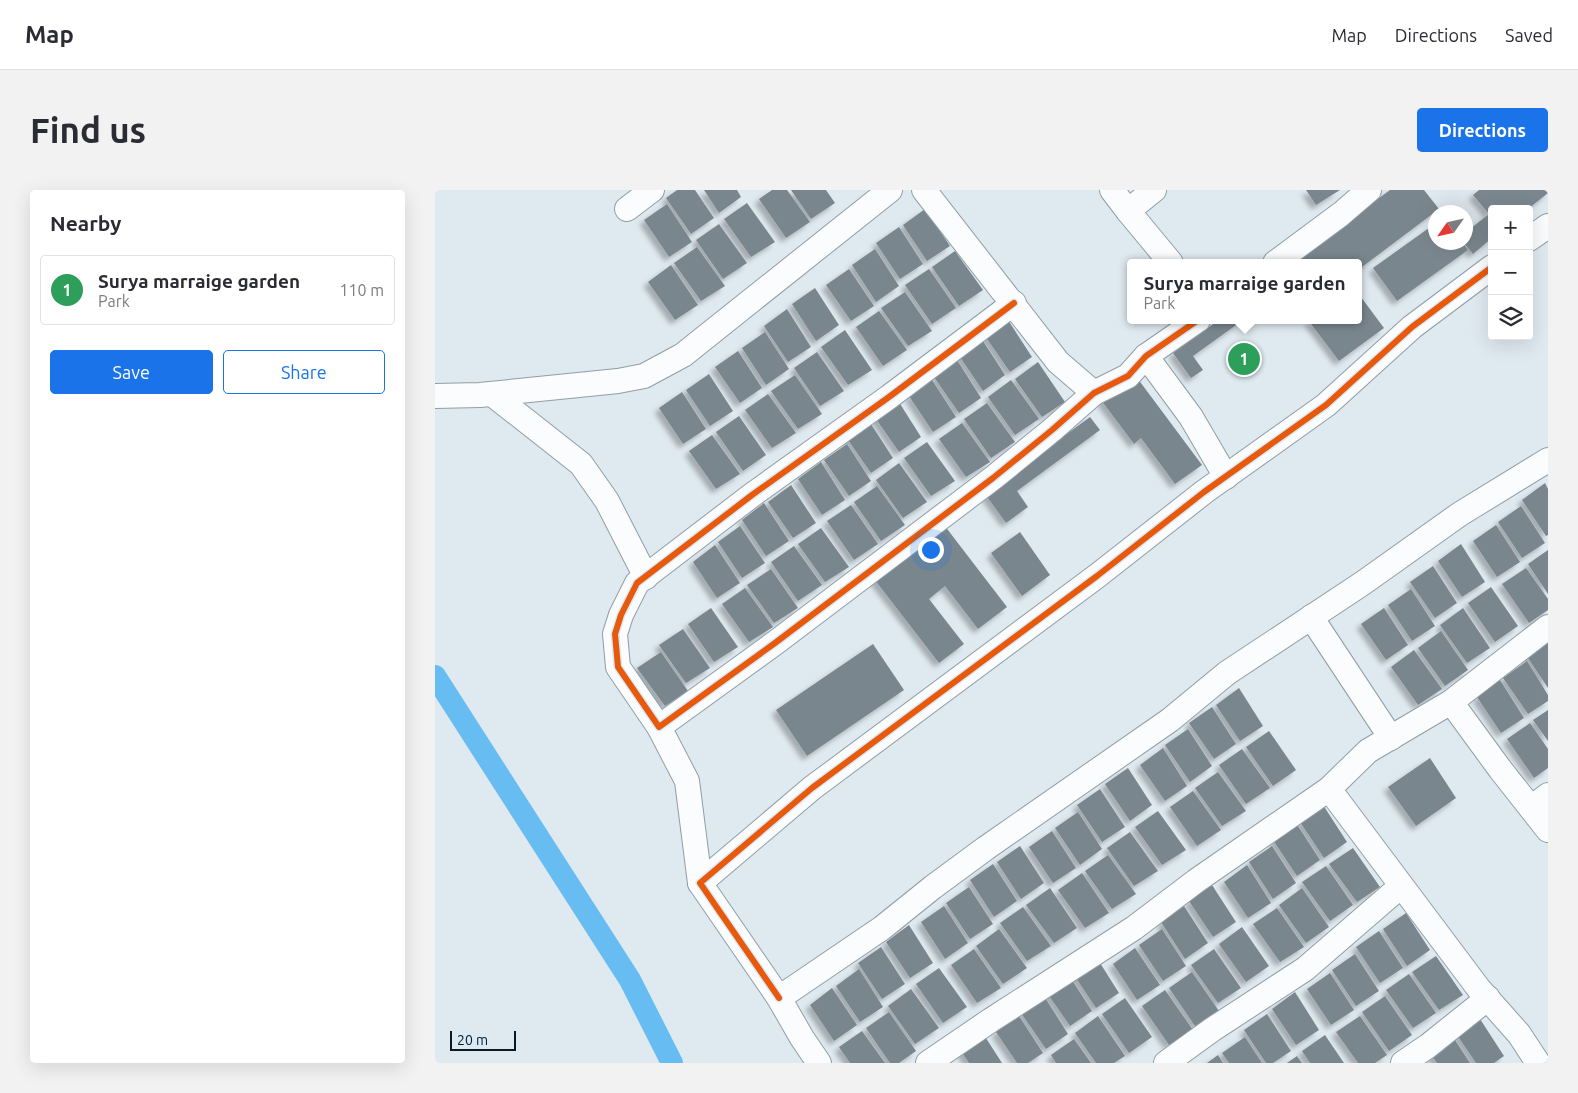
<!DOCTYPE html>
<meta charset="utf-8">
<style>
:root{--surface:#fff;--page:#f2f2f3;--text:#2b2b33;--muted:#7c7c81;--line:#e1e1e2;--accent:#1a73e8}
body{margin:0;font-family:Ubuntu,sans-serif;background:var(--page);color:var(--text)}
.controls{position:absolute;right:15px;top:15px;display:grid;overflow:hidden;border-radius:5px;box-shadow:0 5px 20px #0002}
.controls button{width:45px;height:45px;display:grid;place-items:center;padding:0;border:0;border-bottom:1px solid var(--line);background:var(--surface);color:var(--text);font:25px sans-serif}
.compass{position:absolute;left:993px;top:15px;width:45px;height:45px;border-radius:50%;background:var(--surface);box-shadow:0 5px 20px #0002;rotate:236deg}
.scale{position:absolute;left:15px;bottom:12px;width:66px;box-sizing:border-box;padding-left:5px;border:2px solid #081a26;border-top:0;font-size:14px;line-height:18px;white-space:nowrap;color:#081a26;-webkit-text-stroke:4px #d8eaf7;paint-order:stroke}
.you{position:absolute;left:495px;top:359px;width:18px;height:18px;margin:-12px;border:4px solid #fff;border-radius:50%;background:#1a73e8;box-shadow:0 0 0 8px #1a73e833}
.badge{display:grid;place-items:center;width:32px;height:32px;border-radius:50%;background:var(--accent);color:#fff;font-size:16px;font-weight:700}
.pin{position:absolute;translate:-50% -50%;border:2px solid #fff;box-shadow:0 1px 5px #0006}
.popup{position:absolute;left:692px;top:69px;width:235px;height:65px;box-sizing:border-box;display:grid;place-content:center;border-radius:5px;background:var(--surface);filter:drop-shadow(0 1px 4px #0005);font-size:16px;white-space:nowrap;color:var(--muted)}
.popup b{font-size:19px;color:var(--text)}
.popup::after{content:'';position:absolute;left:50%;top:100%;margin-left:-10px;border:10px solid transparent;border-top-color:var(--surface)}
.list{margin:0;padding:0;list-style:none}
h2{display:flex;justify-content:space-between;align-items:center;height:65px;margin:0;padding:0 20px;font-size:21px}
h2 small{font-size:16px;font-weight:400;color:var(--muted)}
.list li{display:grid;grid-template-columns:32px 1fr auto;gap:15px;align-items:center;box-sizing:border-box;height:70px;margin:0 10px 10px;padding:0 10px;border:1px solid var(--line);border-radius:5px}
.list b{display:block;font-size:19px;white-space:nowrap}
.list p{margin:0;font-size:16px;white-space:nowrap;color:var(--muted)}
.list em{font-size:16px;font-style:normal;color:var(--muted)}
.actions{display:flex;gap:10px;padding:15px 20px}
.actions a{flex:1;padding:11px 0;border:1px solid var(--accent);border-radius:5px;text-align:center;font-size:18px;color:var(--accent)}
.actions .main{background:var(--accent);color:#fff}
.icon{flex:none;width:28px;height:28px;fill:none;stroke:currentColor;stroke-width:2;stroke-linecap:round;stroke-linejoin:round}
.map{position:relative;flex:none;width:1113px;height:873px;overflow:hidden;border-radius:5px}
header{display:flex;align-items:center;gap:30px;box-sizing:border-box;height:70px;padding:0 25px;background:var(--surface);border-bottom:1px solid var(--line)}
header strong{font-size:24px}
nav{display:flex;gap:28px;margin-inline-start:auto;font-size:18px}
.intro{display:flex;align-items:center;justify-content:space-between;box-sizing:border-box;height:120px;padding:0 30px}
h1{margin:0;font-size:35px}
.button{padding:12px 22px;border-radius:5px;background:var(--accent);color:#fff;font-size:18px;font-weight:700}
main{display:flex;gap:30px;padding:0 30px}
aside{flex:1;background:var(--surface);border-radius:5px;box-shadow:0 5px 20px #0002}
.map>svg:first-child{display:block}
</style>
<header>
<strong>Map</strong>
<nav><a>Map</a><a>Directions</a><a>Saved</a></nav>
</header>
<div class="intro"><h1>Find us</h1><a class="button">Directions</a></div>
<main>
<aside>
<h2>Nearby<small></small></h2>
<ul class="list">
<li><span class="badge" style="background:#2e9e5b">1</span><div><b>Surya marraige garden</b><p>Park</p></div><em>110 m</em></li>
</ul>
<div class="actions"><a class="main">Save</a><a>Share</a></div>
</aside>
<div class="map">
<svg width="1113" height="873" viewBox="0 0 1113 873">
<defs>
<filter id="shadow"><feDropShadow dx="-4.5" dy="4.5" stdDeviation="2.5" flood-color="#0004"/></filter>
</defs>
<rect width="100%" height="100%" fill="#dfe9f0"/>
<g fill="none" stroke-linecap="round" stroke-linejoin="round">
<path stroke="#67bdf1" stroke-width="22" d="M 0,486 L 195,790 L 237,873"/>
</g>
<g fill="#7a868e" filter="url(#shadow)">
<path d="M 242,0 L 260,0 L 279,28 L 256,44 L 231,8 Z"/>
<path d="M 269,0 L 302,0 L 306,7 L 284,23 Z"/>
<path d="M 337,0 L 352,0 L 375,32 L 351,48 L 324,9 Z"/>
<path d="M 356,0 L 391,0 L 400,13 L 376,29 Z"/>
<path d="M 871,0 L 905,0 L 881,15 Z"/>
<path d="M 955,0 L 989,0 L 1004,19 L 923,80 L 923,73 L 856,73 Z"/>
<path d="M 1044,0 L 1113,0 L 1113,3 L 1093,19 L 1057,19 L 1057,48 L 1038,64 L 1028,52 L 1030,52 L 1030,43 L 1054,24 L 1038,5 Z"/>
<path d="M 312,13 L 340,52 L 316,67 L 289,29 Z"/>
<path d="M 232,14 L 257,52 L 234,67 L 209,30 Z"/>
<path d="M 490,19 L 515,56 L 492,71 L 468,35 Z"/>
<path d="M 1001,33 L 1001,52 L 1027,52 L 1033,60 L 962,111 L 938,78 Z"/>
<path d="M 284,34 L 312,73 L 288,89 L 261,50 Z"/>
<path d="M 464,37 L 488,74 L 465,89 L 441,53 Z"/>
<path d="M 262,57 L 290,96 L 266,111 L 239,73 Z"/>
<path d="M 440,59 L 464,96 L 441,112 L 417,75 Z"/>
<path d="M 520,61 L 548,100 L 524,116 L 497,77 Z"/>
<path d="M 236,75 L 263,115 L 240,130 L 213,92 Z"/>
<path d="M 414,79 L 439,116 L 416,131 L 391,95 Z"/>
<path d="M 494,79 L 521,118 L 497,134 L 470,95 Z"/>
<path d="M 380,98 L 404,135 L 381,151 L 357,114 Z"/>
<path d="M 470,102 L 497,141 L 473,156 L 446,118 Z"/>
<path d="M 923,103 L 949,138 L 904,171 L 873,130 L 923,130 Z"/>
<path d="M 352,119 L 376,157 L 353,172 L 329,136 Z"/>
<path d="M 444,121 L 472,160 L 448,176 L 421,137 Z"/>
<path d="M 573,130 L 597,167 L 575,182 L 550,146 Z"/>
<path d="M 784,130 L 808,130 L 758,166 L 768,180 L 756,188 L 738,163 Z"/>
<path d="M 410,140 L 437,180 L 413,195 L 386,157 Z"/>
<path d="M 330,142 L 354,179 L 331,195 L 307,158 Z"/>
<path d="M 546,148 L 570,185 L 548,201 L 523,164 Z"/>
<path d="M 303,161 L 327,198 L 305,213 L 280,177 Z"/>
<path d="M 382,162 L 409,201 L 385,216 L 359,178 Z"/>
<path d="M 522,170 L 546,208 L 524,223 L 499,187 Z"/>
<path d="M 603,172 L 630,212 L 607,227 L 580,189 Z"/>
<path d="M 274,184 L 298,221 L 275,236 L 251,200 Z"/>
<path d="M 360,185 L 387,224 L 363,239 L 336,201 Z"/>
<path d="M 700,185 L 767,275 L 740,294 L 706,248 L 699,254 L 666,210 Z"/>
<path d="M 497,190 L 521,227 L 498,242 L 474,206 Z"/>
<path d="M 576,190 L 604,229 L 580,245 L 553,207 Z"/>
<path d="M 247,202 L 271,239 L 248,254 L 224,218 Z"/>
<path d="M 333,204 L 361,243 L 337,258 L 310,220 Z"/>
<path d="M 462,209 L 486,247 L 464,262 L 439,226 Z"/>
<path d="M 552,213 L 580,252 L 556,268 L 529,229 Z"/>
<path d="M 304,226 L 331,265 L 308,281 L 281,242 Z"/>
<path d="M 655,227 L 665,240 L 582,301 L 593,317 L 571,333 L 550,304 Z"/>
<path d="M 434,231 L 458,268 L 436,283 L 411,247 Z"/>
<path d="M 527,233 L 555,272 L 531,287 L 504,249 Z"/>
<path d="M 277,245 L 305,284 L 281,299 L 254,261 Z"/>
<path d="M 492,252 L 520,291 L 496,306 L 469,268 Z"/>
<path d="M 412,254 L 436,291 L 414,306 L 389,270 Z"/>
<path d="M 386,272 L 410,310 L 387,325 L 363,289 Z"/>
<path d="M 464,273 L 492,312 L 468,328 L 441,290 Z"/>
<path d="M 1110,293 L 1113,299 L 1113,345 L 1111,346 L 1087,310 Z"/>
<path d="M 356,295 L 381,333 L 358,348 L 333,312 Z"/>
<path d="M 442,296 L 470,335 L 446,351 L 419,312 Z"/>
<path d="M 329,313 L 354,351 L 331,366 L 307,330 Z"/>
<path d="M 416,315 L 443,354 L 419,370 L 392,331 Z"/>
<path d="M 1086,316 L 1110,353 L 1087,368 L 1063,332 Z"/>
<path d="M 506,331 L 572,417 L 543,439 L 510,396 L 494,409 L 529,454 L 504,473 L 436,385 Z"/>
<path d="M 1061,335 L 1085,372 L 1062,387 L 1038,351 Z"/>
<path d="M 305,336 L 330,373 L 307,388 L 283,352 Z"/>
<path d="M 386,338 L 414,377 L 390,392 L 363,354 Z"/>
<path d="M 585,342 L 615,385 L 587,406 L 556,363 Z"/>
<path d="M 1026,354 L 1050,392 L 1027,407 L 1003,371 Z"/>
<path d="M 280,355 L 305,393 L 282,408 L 258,372 Z"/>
<path d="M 359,356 L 387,395 L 363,411 L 336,372 Z"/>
<path d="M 1113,360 L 1113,404 L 1093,374 Z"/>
<path d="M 998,376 L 1022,413 L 1000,428 L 975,392 Z"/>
<path d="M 1091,378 L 1113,409 L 1113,420 L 1094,433 L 1067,394 Z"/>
<path d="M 336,379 L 363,418 L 339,433 L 312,395 Z"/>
<path d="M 1056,397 L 1083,436 L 1060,452 L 1033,413 Z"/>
<path d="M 310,398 L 338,437 L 314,452 L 287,414 Z"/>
<path d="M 976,399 L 1000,436 L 977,451 L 953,415 Z"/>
<path d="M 276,418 L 303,457 L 279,472 L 253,434 Z"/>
<path d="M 949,418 L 973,455 L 951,470 L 926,434 Z"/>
<path d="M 1028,418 L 1055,458 L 1032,473 L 1005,435 Z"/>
<path d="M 248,439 L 275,478 L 251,493 L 224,455 Z"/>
<path d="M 1006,441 L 1033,480 L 1010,496 L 983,458 Z"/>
<path d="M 1113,449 L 1113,498 L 1091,465 Z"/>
<path d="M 438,454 L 469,500 L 372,566 L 341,520 Z"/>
<path d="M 979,460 L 1007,499 L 983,515 L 956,477 Z"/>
<path d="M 226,462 L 253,501 L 230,516 L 202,478 Z"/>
<path d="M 1092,471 L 1113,505 L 1113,511 L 1093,524 L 1068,488 Z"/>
<path d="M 1065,490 L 1089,528 L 1066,543 L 1042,507 Z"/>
<path d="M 804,498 L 828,536 L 805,551 L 781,515 Z"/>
<path d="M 777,517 L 801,554 L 779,569 L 754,533 Z"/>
<path d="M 1113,520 L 1113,551 L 1098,530 Z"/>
<path d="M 1095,533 L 1113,559 L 1113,578 L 1099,588 L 1072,549 Z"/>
<path d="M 753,539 L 777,576 L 755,592 L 730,555 Z"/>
<path d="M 834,541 L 861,580 L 838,596 L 811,557 Z"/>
<path d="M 728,558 L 752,596 L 730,611 L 705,575 Z"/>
<path d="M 807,559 L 835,598 L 811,614 L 784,575 Z"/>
<path d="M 995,568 L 1021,608 L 981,636 L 953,597 Z"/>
<path d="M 693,578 L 717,615 L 695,631 L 670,594 Z"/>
<path d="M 783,582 L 811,621 L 787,636 L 760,598 Z"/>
<path d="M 665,599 L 690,637 L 667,652 L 642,615 Z"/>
<path d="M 758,601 L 786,640 L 762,656 L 735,617 Z"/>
<path d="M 888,615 L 912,652 L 889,668 L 865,632 Z"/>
<path d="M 723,621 L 751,660 L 727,675 L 700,637 Z"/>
<path d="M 643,622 L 667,659 L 645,675 L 620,638 Z"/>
<path d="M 861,633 L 885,670 L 862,686 L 838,650 Z"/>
<path d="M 617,641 L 641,678 L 618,693 L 594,657 Z"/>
<path d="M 695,642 L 723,681 L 699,696 L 672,658 Z"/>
<path d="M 585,656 L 609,693 L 586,709 L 562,672 Z"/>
<path d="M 837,656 L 861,693 L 838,709 L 814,672 Z"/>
<path d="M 918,658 L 945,697 L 922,712 L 894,674 Z"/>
<path d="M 673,665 L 701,704 L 677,719 L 650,681 Z"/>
<path d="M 558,674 L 582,711 L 559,727 L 535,690 Z"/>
<path d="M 812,675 L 836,713 L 813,728 L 789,692 Z"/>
<path d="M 891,676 L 918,715 L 895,731 L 867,692 Z"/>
<path d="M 647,683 L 674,723 L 650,738 L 623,700 Z"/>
<path d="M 777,695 L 801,732 L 778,747 L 754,711 Z"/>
<path d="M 534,697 L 558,734 L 535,749 L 511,713 Z"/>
<path d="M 615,698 L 642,738 L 619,753 L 591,715 Z"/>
<path d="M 867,698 L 894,737 L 871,753 L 844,715 Z"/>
<path d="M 509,716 L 533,753 L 510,769 L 486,732 Z"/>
<path d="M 749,716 L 773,753 L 750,769 L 726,732 Z"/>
<path d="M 588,717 L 616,756 L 592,771 L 565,733 Z"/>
<path d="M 842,718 L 869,757 L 845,772 L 818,734 Z"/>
<path d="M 971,723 L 995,760 L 972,776 L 948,739 Z"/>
<path d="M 474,735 L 498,773 L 475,788 L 451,752 Z"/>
<path d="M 807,737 L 834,776 L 811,792 L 784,754 Z"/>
<path d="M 564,739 L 592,778 L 568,794 L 541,756 Z"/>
<path d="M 727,739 L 751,776 L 728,791 L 704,755 Z"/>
<path d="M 944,741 L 968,778 L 945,793 L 921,757 Z"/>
<path d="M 446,757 L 470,794 L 447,809 L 423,773 Z"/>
<path d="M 700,758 L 725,795 L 702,810 L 678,774 Z"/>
<path d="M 539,759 L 566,798 L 542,813 L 516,775 Z"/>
<path d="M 779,759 L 806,798 L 783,813 L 756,775 Z"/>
<path d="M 920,764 L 944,801 L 921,816 L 897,780 Z"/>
<path d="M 660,765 L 684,803 L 661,818 L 637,782 Z"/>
<path d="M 1001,766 L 1028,805 L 1004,820 L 977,782 Z"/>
<path d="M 504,778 L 532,817 L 508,833 L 481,794 Z"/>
<path d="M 424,779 L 448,817 L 425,832 L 401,796 Z"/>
<path d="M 757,782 L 784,821 L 760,836 L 734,798 Z"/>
<path d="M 895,783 L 919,820 L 896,835 L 872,799 Z"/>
<path d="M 633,784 L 657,821 L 635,836 L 610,800 Z"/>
<path d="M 974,784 L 1001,823 L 978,838 L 951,800 Z"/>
<path d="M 397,798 L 422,835 L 399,851 L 375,815 Z"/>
<path d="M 476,799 L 504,838 L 480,854 L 453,816 Z"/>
<path d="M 730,800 L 758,840 L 734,855 L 707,816 Z"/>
<path d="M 860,802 L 884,840 L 861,855 L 837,819 Z"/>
<path d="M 609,806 L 633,844 L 611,859 L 586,823 Z"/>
<path d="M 950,806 L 977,845 L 954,861 L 927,822 Z"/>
<path d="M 690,808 L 717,847 L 694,863 L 667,824 Z"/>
<path d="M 454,822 L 481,861 L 464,873 L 455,873 L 431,838 Z"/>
<path d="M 832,824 L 856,861 L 838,873 L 831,873 L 809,840 Z"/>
<path d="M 584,826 L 608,863 L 593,873 L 582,873 L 561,842 Z"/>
<path d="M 663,826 L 690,866 L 679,873 L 661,873 L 640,843 Z"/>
<path d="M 925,826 L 952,865 L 940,873 L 923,873 L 901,842 Z"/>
<path d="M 1045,829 L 1069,866 L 1059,873 L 1041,873 L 1022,845 Z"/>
<path d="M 427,841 L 450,873 L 415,873 L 404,857 Z"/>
<path d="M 549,845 L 567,873 L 534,873 L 526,861 Z"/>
<path d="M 890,845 L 909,873 L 875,873 L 867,861 Z"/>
<path d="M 810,847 L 827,873 L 794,873 L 787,863 Z"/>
<path d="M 1018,847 L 1035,873 L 1002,873 L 995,863 Z"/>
<path d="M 639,849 L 656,873 L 621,873 L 616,865 Z"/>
<path d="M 783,865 L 788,873 L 772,873 Z"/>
<path d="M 862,866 L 867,873 L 852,873 Z"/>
</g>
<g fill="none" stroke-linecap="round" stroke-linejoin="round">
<g stroke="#919ea6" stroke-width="26">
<g id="minor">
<path d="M 489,0 L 623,172 L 659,203"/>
<path d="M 677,0 L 693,21"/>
<path d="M 719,0 L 693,21 L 736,73"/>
<path d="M 192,19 L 217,0"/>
<path d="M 1094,49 L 1113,36"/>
<path d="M 840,73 L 906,24 L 934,0"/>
<path d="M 579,113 L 454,207 L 317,305 L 202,393 L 186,425 L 180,444 L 183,477 L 224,537 L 340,453 L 558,288 L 617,240 L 659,203 L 693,186 L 711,166 L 763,130"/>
<path d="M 711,166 L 756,227 L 791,287"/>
<path d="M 57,204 L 146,274 L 172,311 L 211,387"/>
<path d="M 0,206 L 45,205 L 183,191 L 209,186 L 248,165 L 455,0"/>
<path d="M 876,427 L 956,548"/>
<path d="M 1016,512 L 1113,437"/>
<path d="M 224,537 L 252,591 L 265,693"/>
<path d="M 1096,618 L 1113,605"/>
<path d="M 344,808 L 265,693 L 377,598 L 662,386 L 769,302 L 891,215 L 977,137 L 1057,77"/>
<path d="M 384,873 L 367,848 L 344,808 L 447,738 L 498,697 L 551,658 L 735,530 L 792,483 L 928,393 L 1025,324 L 1113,270"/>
<path d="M 493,873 L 556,830 L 699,738 L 761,691 L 894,599"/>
<path d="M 731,873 L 778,839 L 870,779 L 966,696"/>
<path d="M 968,873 L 993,856 L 1053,808"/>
<path d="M 1103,873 L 1084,844 L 1044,799 L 894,599 L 933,561 L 1016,512 L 1065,579 L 1113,640"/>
</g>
</g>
<use href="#minor" stroke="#fafcfd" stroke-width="24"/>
<g stroke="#d8eaf7" stroke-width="9">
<g id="cycleway">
<path d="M 579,113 L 454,207 L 317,305 L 202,393 L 186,425 L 180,444 L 183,477 L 224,537 L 340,453 L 558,288 L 617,240 L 659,203 L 693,186 L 711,166 L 763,130"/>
<path d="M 344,808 L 265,693 L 377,598 L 662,386 L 769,302 L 891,215 L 977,137 L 1057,77"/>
</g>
</g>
<use href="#cycleway" stroke="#e8590c" stroke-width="6"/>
</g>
</svg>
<div class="controls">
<button>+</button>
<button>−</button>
<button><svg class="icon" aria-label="layers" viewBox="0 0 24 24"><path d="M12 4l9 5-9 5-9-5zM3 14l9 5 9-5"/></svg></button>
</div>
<svg class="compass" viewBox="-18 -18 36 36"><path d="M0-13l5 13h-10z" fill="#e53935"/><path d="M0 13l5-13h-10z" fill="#7c7c81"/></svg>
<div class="scale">20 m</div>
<div class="you"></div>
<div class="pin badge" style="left:809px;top:169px;background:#2e9e5b">1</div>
<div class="popup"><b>Surya marraige garden</b>Park</div>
</div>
</main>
